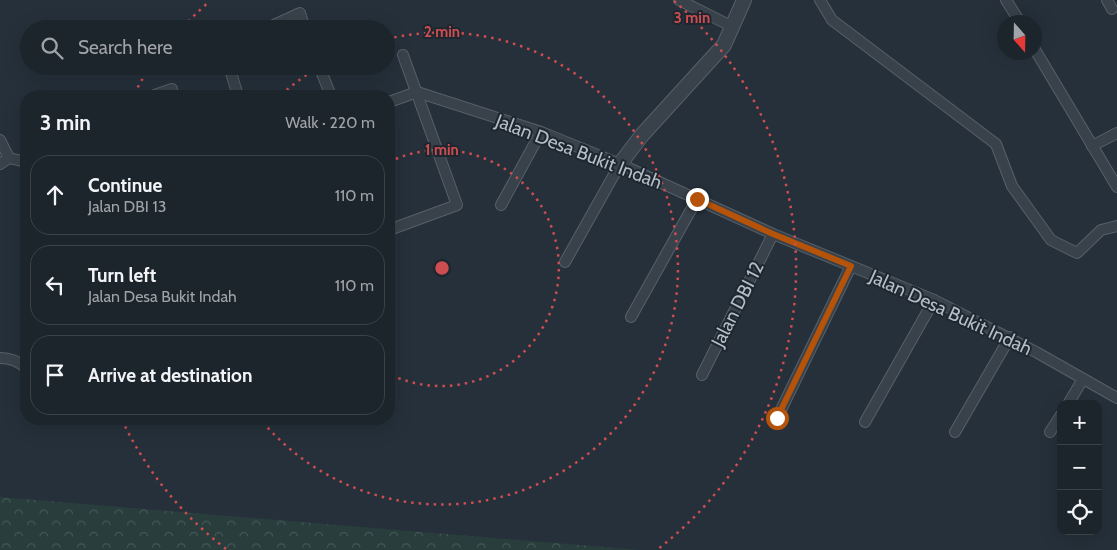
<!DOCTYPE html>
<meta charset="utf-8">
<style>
:root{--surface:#1c242c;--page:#252c34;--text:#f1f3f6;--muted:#a0a4a9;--line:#3a4148}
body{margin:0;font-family:Cabin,sans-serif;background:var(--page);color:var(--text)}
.controls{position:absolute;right:15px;bottom:15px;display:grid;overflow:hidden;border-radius:10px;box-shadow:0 5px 20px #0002}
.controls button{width:45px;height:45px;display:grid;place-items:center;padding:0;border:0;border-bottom:1px solid var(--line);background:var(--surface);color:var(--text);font:25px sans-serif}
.compass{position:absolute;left:997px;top:15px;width:45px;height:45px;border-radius:50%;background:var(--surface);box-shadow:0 5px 20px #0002;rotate:160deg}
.stop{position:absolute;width:15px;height:15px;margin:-11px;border:4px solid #b45309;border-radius:50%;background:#fff}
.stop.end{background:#b45309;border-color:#fff;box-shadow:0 1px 5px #0008}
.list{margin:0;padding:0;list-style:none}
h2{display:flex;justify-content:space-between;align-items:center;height:65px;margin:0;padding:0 20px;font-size:21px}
h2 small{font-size:16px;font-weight:400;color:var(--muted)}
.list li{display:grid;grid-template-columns:32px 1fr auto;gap:15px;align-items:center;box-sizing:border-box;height:80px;margin:0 10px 10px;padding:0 10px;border:1px solid var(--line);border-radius:20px}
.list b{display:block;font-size:19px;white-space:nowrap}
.list p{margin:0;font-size:16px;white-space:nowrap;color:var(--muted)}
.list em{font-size:16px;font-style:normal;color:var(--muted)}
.icon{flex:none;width:28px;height:28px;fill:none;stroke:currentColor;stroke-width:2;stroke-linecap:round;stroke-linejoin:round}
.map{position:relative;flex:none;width:1117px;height:550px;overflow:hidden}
.search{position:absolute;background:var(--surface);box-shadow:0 5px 20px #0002;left:20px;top:20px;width:375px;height:55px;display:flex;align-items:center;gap:12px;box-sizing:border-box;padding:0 18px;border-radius:28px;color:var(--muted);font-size:19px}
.panel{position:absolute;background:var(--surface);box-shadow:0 5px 20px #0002;left:20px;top:90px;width:375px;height:335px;border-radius:20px}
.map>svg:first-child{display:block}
</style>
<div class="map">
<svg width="1117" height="550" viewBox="0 0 1117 550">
<defs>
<pattern id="forest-crowns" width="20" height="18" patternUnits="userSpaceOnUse" patternTransform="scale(1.25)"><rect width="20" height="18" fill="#283d3c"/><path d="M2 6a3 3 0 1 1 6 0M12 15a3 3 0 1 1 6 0" fill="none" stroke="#455757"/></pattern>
</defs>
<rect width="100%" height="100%" fill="#25303a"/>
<path fill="url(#forest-crowns)" d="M 0,497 L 640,550 L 0,550 Z"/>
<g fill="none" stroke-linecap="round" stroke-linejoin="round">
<g stroke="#576069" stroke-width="12">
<g id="minor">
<path d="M 679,0 L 733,27"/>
<path d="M 820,0 L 832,20 L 996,144 L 1012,186 L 1051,240 L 1077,253 L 1101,230 L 1117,226"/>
<path d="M 1006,0 L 1020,22"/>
<path d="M 1107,0 L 1112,9"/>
<path d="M 265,29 L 300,13 L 305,29"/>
<path d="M 1034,48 L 1117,187"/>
<path d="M 229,66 L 238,96"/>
<path d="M 319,66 L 331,96"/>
<path d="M 152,96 L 172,89"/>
<path d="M 389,102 L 417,92 L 541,132 L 620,164 L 773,234 L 934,300 L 1036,352 L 1117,398"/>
<path d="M 0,140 L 9,158 L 26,162"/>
<path d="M 1092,146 L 1117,133"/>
<path d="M 0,164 L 9,158"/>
<path d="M 501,205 L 541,132"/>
<path d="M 389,230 L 457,205 L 403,55"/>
<path d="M 565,262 L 620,164"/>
<path d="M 631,317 L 697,199"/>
<path d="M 0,358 C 11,358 18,361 26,368"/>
<path d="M 702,375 L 773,234"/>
<path d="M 1068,404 L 1083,379"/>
<path d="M 777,418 L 851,266"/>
<path d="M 865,422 L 934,300"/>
<path d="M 955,432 L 1010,337"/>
<path d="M 1050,432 L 1061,415"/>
</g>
</g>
<g stroke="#576069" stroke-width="16">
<path id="tertiary" d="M 620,164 L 642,135 L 724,45 L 744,0"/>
</g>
<use href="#minor" stroke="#39424b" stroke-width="10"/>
<use href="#tertiary" stroke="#39424b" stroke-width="14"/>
</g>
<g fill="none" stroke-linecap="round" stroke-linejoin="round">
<path stroke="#b45309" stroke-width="6" d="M 697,199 L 773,234 L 851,266 L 777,418"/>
</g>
<g fill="none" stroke="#ce4d50" stroke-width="2.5" stroke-dasharray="2.5 5">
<path d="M389 162A118 118 0 1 1 389 374"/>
<path d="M281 95A236 236 0 0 1 319 67M387 39A236 236 0 1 1 261 420"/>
<path d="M226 549A354 354 0 0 1 122 420M134 94A354 354 0 0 1 150 67M183 27A354 354 0 0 1 210 1M674 1A354 354 0 0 1 658 549"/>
</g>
<g text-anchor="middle" stroke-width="4" stroke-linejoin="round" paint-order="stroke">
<g font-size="19" fill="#b4bdc6" stroke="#1e272f">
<text transform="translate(579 151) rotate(21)" y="7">Jalan Desa Bukit Indah</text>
<text transform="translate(737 304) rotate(-63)" y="7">Jalan DBI 12</text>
<text transform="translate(951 312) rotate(25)" y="7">Jalan Desa Bukit Indah</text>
</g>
</g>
<circle cx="442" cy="268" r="8" fill="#ce4d50" stroke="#1e272f" stroke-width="2.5"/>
<g font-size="15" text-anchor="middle" font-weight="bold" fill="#ce4d50" stroke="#1e272f" stroke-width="4" stroke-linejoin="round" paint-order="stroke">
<text x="692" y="23">3 min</text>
<text x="442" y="37">2 min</text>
<text x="442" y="155">1 min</text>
</g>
</svg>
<div class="controls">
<button>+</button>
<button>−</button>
<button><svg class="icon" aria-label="locate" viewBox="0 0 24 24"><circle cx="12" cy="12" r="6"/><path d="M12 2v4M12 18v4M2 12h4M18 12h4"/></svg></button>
</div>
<svg class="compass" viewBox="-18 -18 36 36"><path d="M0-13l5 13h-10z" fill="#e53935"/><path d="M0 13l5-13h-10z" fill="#a0a4a9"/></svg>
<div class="stop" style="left:777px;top:418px"></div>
<div class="stop end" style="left:697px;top:199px"></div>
<div class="search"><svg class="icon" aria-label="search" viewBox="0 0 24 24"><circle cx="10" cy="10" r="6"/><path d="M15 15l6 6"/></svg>Search here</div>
<section class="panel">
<h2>3 min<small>Walk · 220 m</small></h2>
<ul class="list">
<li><svg class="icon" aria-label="ahead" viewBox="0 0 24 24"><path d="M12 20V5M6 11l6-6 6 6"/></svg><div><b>Continue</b><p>Jalan DBI 13</p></div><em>110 m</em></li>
<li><svg class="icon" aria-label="left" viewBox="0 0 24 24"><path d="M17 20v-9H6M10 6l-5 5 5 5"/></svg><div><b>Turn left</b><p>Jalan Desa Bukit Indah</p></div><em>110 m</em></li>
<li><svg class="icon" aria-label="arrive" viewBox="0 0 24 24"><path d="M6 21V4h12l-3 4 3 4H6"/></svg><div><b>Arrive at destination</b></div></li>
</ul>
</section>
</div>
